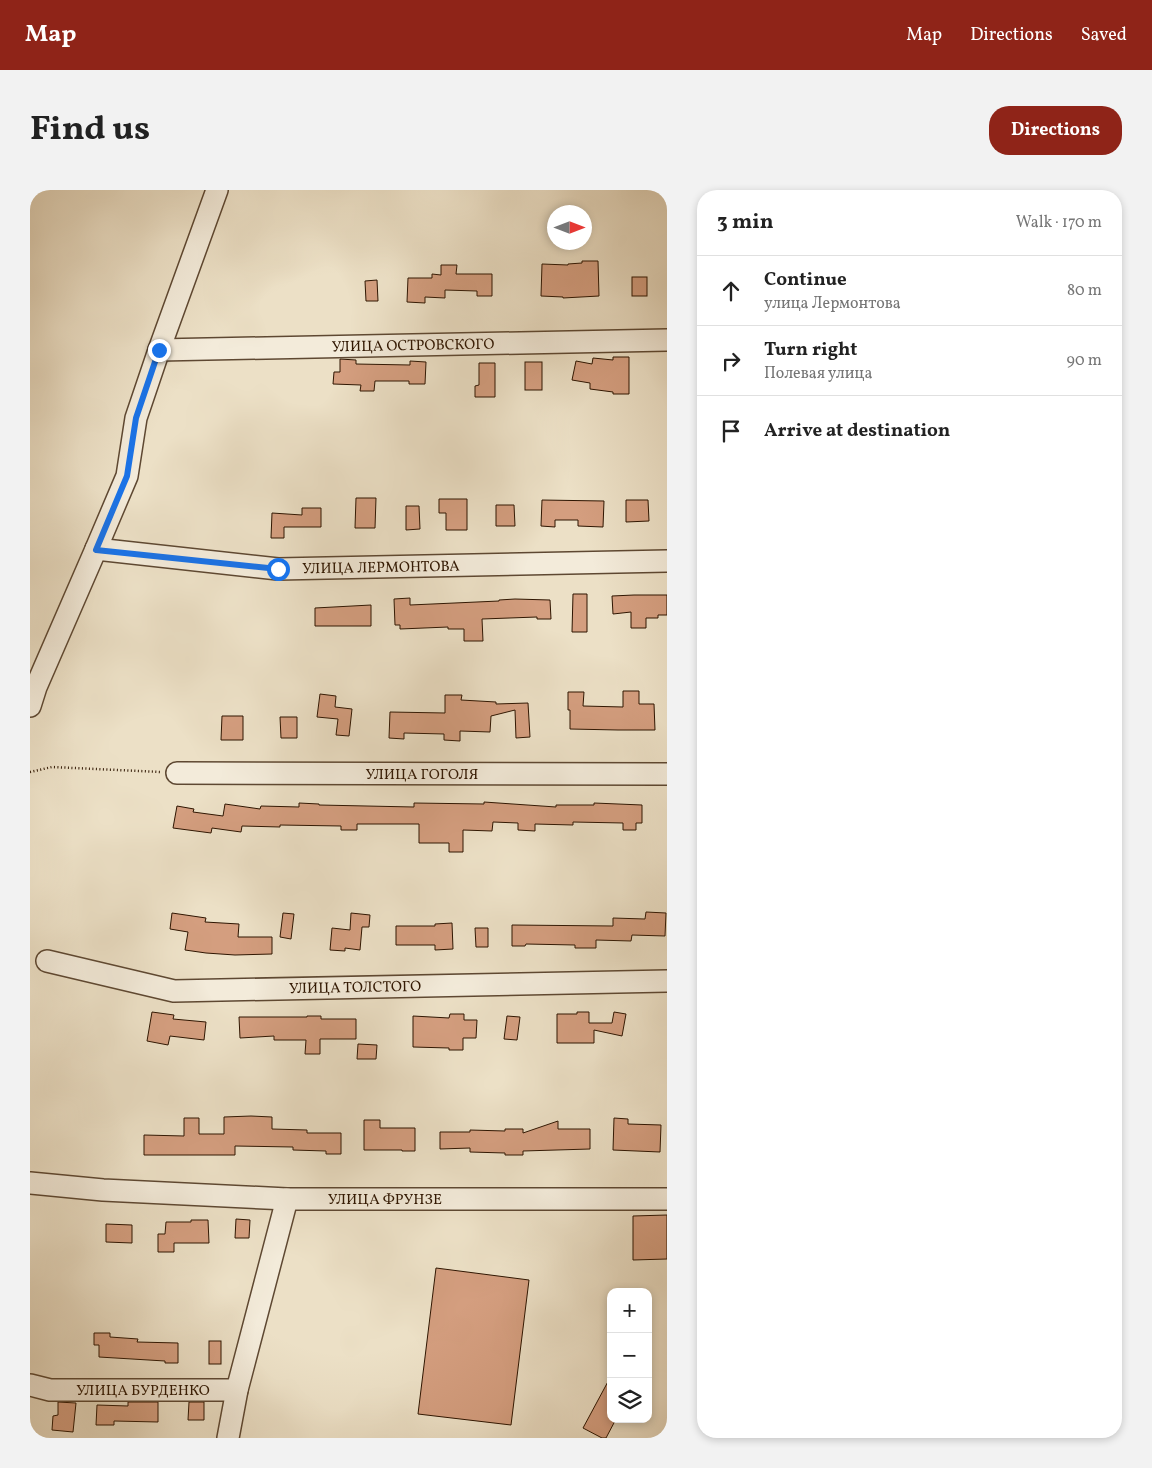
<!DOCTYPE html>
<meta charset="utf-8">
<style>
:root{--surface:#fff;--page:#f2f2f2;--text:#222;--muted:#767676;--line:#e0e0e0;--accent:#8f2418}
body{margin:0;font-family:Vollkorn,serif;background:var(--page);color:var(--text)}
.controls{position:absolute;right:15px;bottom:15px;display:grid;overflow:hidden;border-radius:10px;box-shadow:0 2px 8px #0003}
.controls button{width:45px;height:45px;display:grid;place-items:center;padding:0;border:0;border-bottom:1px solid var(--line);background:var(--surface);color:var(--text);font:25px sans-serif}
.compass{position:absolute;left:517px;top:15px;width:45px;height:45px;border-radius:50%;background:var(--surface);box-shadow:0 2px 8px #0003;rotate:90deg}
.stop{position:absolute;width:15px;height:15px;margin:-11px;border:4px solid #1a73e8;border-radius:50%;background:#fff}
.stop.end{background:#1a73e8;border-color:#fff;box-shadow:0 1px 5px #0008}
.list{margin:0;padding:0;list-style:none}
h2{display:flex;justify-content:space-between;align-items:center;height:65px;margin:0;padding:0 20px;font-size:21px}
h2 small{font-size:16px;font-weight:400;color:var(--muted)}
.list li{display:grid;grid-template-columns:32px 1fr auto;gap:15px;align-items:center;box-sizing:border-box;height:70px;padding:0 20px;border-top:1px solid var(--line)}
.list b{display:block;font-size:19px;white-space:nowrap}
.list p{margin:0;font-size:16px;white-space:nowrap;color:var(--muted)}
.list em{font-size:16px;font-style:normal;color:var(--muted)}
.icon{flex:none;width:28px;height:28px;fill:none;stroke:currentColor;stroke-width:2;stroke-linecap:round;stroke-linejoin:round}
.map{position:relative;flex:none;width:637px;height:1248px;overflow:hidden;border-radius:20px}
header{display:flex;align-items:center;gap:30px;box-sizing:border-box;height:70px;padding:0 25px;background:var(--accent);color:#fff}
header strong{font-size:24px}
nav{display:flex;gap:28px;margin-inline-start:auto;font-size:18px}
.intro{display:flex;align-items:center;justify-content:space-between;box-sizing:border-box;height:120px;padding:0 30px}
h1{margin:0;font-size:35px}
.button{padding:12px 22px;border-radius:20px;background:var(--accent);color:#fff;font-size:18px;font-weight:700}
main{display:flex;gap:30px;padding:0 30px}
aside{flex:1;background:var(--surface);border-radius:20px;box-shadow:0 2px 8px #0003}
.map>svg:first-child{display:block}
</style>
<header>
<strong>Map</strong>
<nav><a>Map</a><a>Directions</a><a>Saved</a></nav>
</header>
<div class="intro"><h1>Find us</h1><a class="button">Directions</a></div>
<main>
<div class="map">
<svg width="637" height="1248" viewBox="0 0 637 1248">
<rect width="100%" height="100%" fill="#ece0c6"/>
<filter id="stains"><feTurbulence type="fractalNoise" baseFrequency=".004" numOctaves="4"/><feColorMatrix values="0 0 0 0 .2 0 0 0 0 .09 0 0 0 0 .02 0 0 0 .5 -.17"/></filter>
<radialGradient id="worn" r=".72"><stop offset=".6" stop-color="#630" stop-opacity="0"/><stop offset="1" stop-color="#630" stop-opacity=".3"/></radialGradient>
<g fill="#d49e7f" stroke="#2e1501">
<path d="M 552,71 L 568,71 L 569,106 L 533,108 L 533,107 L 511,106 L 512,74 L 538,75 L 538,74 L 552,73 Z"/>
<path d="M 411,75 L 427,75 L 426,84 L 462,84 L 462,106 L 447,106 L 447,101 L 415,100 L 415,108 L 395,107 L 395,113 L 377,112 L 378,88 L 402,88 L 402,84 L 411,85 Z"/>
<rect x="602" y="87" width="15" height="19"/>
<path d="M 347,90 L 348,111 L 336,111 L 335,91 Z"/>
<path d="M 583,167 L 599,167 L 599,204 L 583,204 L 583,202 L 560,199 L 560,193 L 542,190 L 546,171 L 562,174 L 563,168 L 583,170 Z"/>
<path d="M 310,169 L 326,170 L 326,174 L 380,175 L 380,171 L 396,172 L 395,194 L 379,194 L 379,191 L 345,191 L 344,201 L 330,201 L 331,195 L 303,194 L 304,182 L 310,182 Z"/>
<rect x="495" y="172" width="17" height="28"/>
<path d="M 449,173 L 465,173 L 465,207 L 445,207 L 445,196 L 449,195 Z"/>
<path d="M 326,308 L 346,308 L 345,338 L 325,338 Z"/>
<path d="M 409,309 L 437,309 L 437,340 L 416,340 L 416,323 L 409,323 Z"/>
<path d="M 512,310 L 574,311 L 573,337 L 548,336 L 548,330 L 525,330 L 525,337 L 511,336 Z"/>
<path d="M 596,310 L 618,310 L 619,331 L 596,332 Z"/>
<path d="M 466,315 L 484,315 L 485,336 L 466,336 Z"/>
<path d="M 376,316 L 389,316 L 390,339 L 376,340 Z"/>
<path d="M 272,318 L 291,318 L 291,337 L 254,337 L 254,348 L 241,348 L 242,323 L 272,325 Z"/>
<path d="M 543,404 L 557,404 L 557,442 L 542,442 Z"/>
<path d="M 604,405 L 637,405 L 637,425 L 628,425 L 628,428 L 616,428 L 616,438 L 601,438 L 601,422 L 583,424 L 582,406 Z"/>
<path d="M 380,408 L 380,415 L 469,411 L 469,410 L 485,409 L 520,410 L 521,429 L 507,429 L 507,427 L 452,429 L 453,451 L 434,451 L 434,439 L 418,439 L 418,437 L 370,439 L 370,435 L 365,435 L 364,409 Z"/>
<path d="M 341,415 L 341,436 L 285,436 L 285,418 Z"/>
<path d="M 593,501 L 609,501 L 609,514 L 624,514 L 625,540 L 588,540 L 540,539 L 540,520 L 538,520 L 538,502 L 554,502 L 553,516 L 593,517 Z"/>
<path d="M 290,504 L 306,506 L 305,517 L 322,519 L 319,546 L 306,545 L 308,529 L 287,527 Z"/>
<path d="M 415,505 L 432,505 L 431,510 L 466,512 L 466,514 L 498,513 L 500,547 L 486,548 L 485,520 L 461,526 L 460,542 L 430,541 L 430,551 L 414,550 L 414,544 L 374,543 L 374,549 L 359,548 L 360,522 L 415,523 Z"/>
<path d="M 192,526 L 213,526 L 213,550 L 191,550 Z"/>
<path d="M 250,527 L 267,527 L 267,548 L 251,548 Z"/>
<path d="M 454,612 L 526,617 L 526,615 L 564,615 L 564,613 L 612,615 L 612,633 L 606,633 L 606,640 L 593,640 L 593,633 L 543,632 L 543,635 L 505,634 L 505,641 L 488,640 L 488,633 L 463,632 L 462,641 L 433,640 L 433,662 L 419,662 L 419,653 L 389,653 L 389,634 L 327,634 L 327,640 L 311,640 L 311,636 L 250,635 L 250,637 L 212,636 L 211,642 L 182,638 L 181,643 L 143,638 L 147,616 L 164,619 L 163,622 L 193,626 L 195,614 L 230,619 L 231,616 L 269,617 L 269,613 L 289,614 L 289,615 L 384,617 L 384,613 L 454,614 Z"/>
<path d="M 616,722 L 636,723 L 635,746 L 602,745 L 601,751 L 566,750 L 566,758 L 545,758 L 545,755 L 496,754 L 495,756 L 482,756 L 482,735 L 583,736 L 583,728 L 615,729 Z"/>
<path d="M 142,723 L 176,728 L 175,732 L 209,734 L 208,747 L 242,747 L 242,764 L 205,765 L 176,763 L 155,760 L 158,742 L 140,739 Z"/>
<path d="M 253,723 L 264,724 L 261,749 L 250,747 Z"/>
<path d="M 321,723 L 340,725 L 339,737 L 332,737 L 330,760 L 315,758 L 315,761 L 300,760 L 302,738 L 320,740 Z"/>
<path d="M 422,733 L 423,759 L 405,760 L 405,755 L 366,755 L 366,736 L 405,736 L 405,734 Z"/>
<path d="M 445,738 L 458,738 L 458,757 L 446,757 Z"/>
<path d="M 122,822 L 144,825 L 143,829 L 176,832 L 174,850 L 140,846 L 138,855 L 117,851 Z"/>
<path d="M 547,822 L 559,822 L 559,833 L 582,833 L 584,822 L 596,824 L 592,846 L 564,840 L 564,853 L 527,853 L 527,824 L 547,824 Z"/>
<path d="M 420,824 L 434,824 L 434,830 L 447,830 L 446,848 L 433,848 L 433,860 L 419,860 L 419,858 L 383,857 L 383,826 L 419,828 Z"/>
<path d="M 277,826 L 291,826 L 291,829 L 326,829 L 326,849 L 290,849 L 290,864 L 275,864 L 276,850 L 244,850 L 244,846 L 210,848 L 209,827 L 277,827 Z"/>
<path d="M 477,826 L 490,827 L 487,850 L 474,849 Z"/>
<path d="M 328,854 L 347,855 L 346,869 L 327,869 Z"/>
<path d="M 221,926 L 242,927 L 242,939 L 277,940 L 277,943 L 311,943 L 311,964 L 296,964 L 296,961 L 263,960 L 263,957 L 205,956 L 205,965 L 114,965 L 114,945 L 154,946 L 154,928 L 169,928 L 169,944 L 194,944 L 194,927 Z"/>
<path d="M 584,928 L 598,929 L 598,934 L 631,935 L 630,962 L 583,960 Z"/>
<path d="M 334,930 L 350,930 L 350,938 L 385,938 L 385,961 L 372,961 L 372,960 L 334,960 Z"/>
<path d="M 528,931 L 528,939 L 560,939 L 560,959 L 493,961 L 493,965 L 475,965 L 475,963 L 440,962 L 440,958 L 410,959 L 410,942 L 440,942 L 440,940 L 475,941 L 475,939 L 493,939 L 493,943 Z"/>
<path d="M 637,1025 L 637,1069 L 603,1070 L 603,1026 Z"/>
<path d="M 206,1029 L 220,1030 L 219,1048 L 205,1048 Z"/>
<path d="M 161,1030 L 178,1030 L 179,1053 L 144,1053 L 144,1062 L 128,1062 L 128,1044 L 135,1044 L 136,1032 L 161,1032 Z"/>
<path d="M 76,1034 L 102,1035 L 102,1053 L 76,1052 Z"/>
<path d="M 406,1078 L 499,1090 L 481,1235 L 388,1224 Z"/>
<path d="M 64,1143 L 80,1143 L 80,1147 L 108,1149 L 107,1152 L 148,1153 L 148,1173 L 135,1173 L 135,1171 L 69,1167 L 69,1155 L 64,1155 Z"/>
<rect x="179" y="1151" width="12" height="23"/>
<path d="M 581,1186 L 581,1229 L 586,1229 L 576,1248 L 572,1248 L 553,1238 Z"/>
<path d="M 28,1212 L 46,1213 L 43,1242 L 22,1240 L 23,1226 L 28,1225 Z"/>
<path d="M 98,1212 L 128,1212 L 128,1232 L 84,1231 L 84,1235 L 66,1235 L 67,1215 L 98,1216 Z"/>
<path d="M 159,1212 L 174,1212 L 174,1230 L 158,1230 Z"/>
</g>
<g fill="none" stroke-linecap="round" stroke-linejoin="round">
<g stroke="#5e4832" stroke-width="24">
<g id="minor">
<path d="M 129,160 L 637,150"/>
<path d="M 66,359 L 248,379 L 637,371"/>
<path d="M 0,516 L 6,497 L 66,359 L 97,286 L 106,228 L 129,160 L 187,0"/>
<path d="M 147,583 L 637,584"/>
<path d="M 17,771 L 144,801 L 637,791"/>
<path d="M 0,993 L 73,1000 L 257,1009 L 637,1009"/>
<path d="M 0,1195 L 20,1200 L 207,1200"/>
<path d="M 198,1248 L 207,1200 L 257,1009"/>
</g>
</g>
<path stroke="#2e1501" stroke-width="2.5" stroke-dasharray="1 2.5" stroke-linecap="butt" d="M 0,582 L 22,577 L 131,582"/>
<use href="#minor" stroke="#f3ebda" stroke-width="21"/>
</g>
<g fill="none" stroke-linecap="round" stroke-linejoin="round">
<path stroke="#1a73e8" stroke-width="6" d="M 129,160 L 106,228 L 97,286 L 66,360 L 248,379"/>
</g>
<g text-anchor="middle" stroke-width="4" stroke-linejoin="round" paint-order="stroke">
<g font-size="15" fill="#2e1501" stroke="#f3ebda">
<text transform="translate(383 155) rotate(-1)" y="5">УЛИЦА ОСТРОВСКОГО</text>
<text transform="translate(351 377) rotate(-1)" y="5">УЛИЦА ЛЕРМОНТОВА</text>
<text x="392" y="589">УЛИЦА ГОГОЛЯ</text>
<text transform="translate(325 797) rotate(-1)" y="5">УЛИЦА ТОЛСТОГО</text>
<text x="355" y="1014">УЛИЦА ФРУНЗЕ</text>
<text x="113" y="1205">УЛИЦА БУРДЕНКО</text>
</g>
</g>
<rect width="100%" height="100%" filter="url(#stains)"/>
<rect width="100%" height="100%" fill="url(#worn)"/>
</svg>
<div class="controls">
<button>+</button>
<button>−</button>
<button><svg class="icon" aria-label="layers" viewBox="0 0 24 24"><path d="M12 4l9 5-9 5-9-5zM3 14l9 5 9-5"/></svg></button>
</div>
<svg class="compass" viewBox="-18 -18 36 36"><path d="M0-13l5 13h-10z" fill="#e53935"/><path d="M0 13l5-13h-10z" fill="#767676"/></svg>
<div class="stop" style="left:248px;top:379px"></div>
<div class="stop end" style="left:129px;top:160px"></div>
</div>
<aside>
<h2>3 min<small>Walk · 170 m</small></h2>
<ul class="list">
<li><svg class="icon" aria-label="ahead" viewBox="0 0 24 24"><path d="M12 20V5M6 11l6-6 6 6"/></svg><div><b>Continue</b><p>улица Лермонтова</p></div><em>80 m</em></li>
<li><svg class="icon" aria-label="right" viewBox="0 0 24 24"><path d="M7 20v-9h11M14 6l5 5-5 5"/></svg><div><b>Turn right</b><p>Полевая улица</p></div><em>90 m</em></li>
<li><svg class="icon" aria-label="arrive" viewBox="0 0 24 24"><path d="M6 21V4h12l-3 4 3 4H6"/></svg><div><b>Arrive at destination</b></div></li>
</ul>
</aside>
</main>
